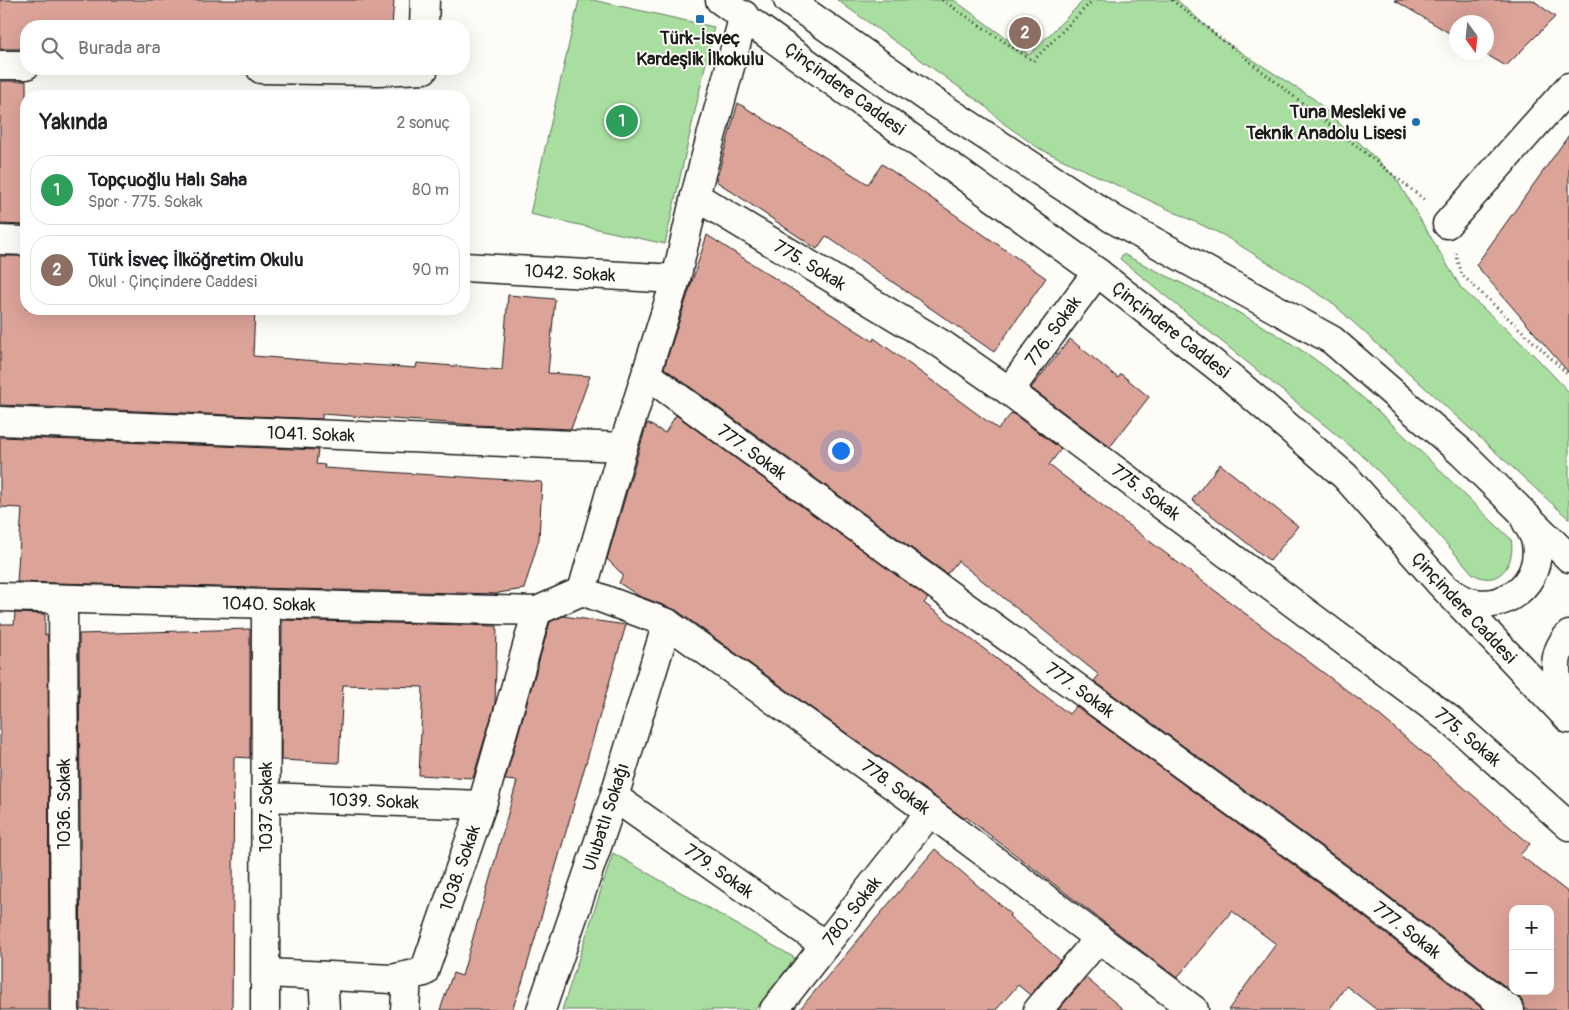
<!DOCTYPE html>
<html lang="tr">
<meta charset="utf-8">
<style>
:root{--surface:#fff;--page:#f2f2f2;--text:#202124;--muted:#757577;--line:#e0e0e0;--accent:#111827}
body{margin:0;font-family:Pangolin,sans-serif;background:var(--page);color:var(--text)}
.controls{position:absolute;right:15px;bottom:15px;display:grid;overflow:hidden;border-radius:10px;box-shadow:0 5px 20px #0002}
.controls button{width:45px;height:45px;display:grid;place-items:center;padding:0;border:0;border-bottom:1px solid var(--line);background:var(--surface);color:var(--text);font:25px sans-serif}
.compass{position:absolute;left:1449px;top:15px;width:45px;height:45px;border-radius:50%;background:var(--surface);box-shadow:0 5px 20px #0002;rotate:165deg}
.you{position:absolute;left:840px;top:450px;width:18px;height:18px;margin:-12px;border:4px solid #fff;border-radius:50%;background:#1a73e8;box-shadow:0 0 0 8px #1a73e833}
.badge{display:grid;place-items:center;width:32px;height:32px;border-radius:50%;background:var(--accent);color:#fff;font-size:16px;font-weight:700}
.pin{position:absolute;translate:-50% -50%;border:2px solid #fff;box-shadow:0 1px 5px #0006}
.list{margin:0;padding:0;list-style:none}
h2{display:flex;justify-content:space-between;align-items:center;height:65px;margin:0;padding:0 20px;font-size:21px}
h2 small{font-size:16px;font-weight:400;color:var(--muted)}
.list li{display:grid;grid-template-columns:32px 1fr auto;gap:15px;align-items:center;box-sizing:border-box;height:70px;margin:0 10px 10px;padding:0 10px;border:1px solid var(--line);border-radius:20px}
.list b{display:block;font-size:19px;white-space:nowrap}
.list p{margin:0;font-size:16px;white-space:nowrap;color:var(--muted)}
.list em{font-size:16px;font-style:normal;color:var(--muted)}
.icon{flex:none;width:28px;height:28px;fill:none;stroke:currentColor;stroke-width:2;stroke-linecap:round;stroke-linejoin:round}
.map{position:relative;flex:none;width:1569px;height:1010px;overflow:hidden}
.search{position:absolute;background:var(--surface);box-shadow:0 5px 20px #0002;left:20px;top:20px;width:450px;height:55px;display:flex;align-items:center;gap:12px;box-sizing:border-box;padding:0 18px;border-radius:20px;color:var(--muted);font-size:19px}
.panel{position:absolute;background:var(--surface);box-shadow:0 5px 20px #0002;left:20px;top:90px;width:450px;height:225px;border-radius:20px}
.map>svg:first-child{display:block}
</style>
<div class="map">
<svg width="1569" height="1010" viewBox="0 0 1569 1010">
<rect width="100%" height="100%" fill="#fdfcf7"/>
<filter id="ink" filterUnits="userSpaceOnUse"><feTurbulence type="fractalNoise" baseFrequency=".02" numOctaves="2"/><feDisplacementMap in="SourceGraphic" scale="10" xChannelSelector="R" yChannelSelector="G"/><feConvolveMatrix kernelMatrix="1 2 1 2 8 2 1 2 1" color-interpolation-filters="sRGB"/></filter>
<g filter="url(#ink)">
<g fill="#a9dea1" stroke="#627d5e">
<path d="M 579,0 L 593,0 L 714,27 L 665,244 L 530,214 Z"/>
<path d="M 837,0 L 954,0 L 1029,55 L 1084,0 L 1177,0 L 1219,38 L 1314,99 L 1395,177 L 1461,288 L 1530,351 L 1569,392 L 1569,519 L 1330,301 L 1223,235 L 1040,149 L 1003,123 L 984,105 Z"/>
<path d="M 1123,254 C 1192,289 1266,322 1328,369 C 1394,420 1450,483 1511,539 C 1516,563 1499,589 1473,574 L 1411,504 L 1365,458 L 1120,259 Z"/>
<path d="M 613,853 L 795,958 L 755,1010 L 562,1010 Z"/>
</g>
<g fill="#dca399" stroke="#1c1c1c" fill-rule="evenodd">
<path d="M 0,0 L 394,0 L 392,26 L 26,26 L 26,49 L 0,49 Z"/>
<path d="M 1394,0 L 1533,0 L 1555,17 L 1506,66 L 1482,52 L 1486,52 L 1486,22 L 1456,22 L 1456,37 Z"/>
<path d="M 0,81 L 26,81 L 26,225 L 0,224 Z"/>
<path d="M 738,103 L 868,184 L 882,164 L 1046,278 L 994,352 L 826,236 L 817,249 L 716,181 Z"/>
<path d="M 1569,135 L 1569,373 L 1476,265 Z"/>
<path d="M 707,235 L 873,341 L 874,338 L 998,429 L 1012,413 L 1061,449 L 1049,465 L 1378,714 L 1530,844 L 1520,855 L 1569,893 L 1569,1010 L 1525,1010 L 1520,998 L 1369,881 L 1094,681 L 1099,675 L 958,561 L 947,574 L 664,368 ZM 1513,909 L 1550,909 L 1550,991 L 1513,991 Z"/>
<path d="M 0,256 L 26,256 L 26,309 L 255,309 L 253,356 L 329,362 L 416,368 L 417,363 L 502,370 L 508,295 L 555,299 L 548,373 L 590,376 L 571,429 L 476,425 L 322,414 L 322,419 L 0,405 Z"/>
<path d="M 1070,339 L 1118,378 L 1121,374 L 1149,397 L 1110,447 L 1031,388 Z"/>
<path d="M 676,415 L 928,598 L 924,603 L 1069,714 L 1076,706 L 1350,906 L 1484,1010 L 1377,1010 L 1346,986 L 1329,1010 L 1228,1010 L 1276,944 L 1232,911 L 1177,978 L 966,817 L 965,819 L 676,610 L 639,596 L 619,583 L 623,575 L 607,559 L 647,423 L 665,433 Z"/>
<path d="M 0,437 L 318,450 L 316,464 L 325,465 L 324,468 L 542,482 L 539,539 L 524,589 L 498,593 L 498,594 L 17,582 L 22,508 L 0,507 Z"/>
<path d="M 1220,464 L 1298,526 L 1270,561 L 1192,500 Z"/>
<path d="M 15,613 L 45,614 L 45,635 L 48,635 L 49,1010 L 0,1010 L 0,624 L 14,624 Z"/>
<path d="M 563,616 L 626,625 L 522,983 L 512,1010 L 440,1010 L 453,973 L 462,976 L 494,864 L 517,781 L 505,780 L 550,622 Z"/>
<path d="M 282,620 L 497,626 L 495,704 L 473,778 L 419,775 L 423,687 L 343,685 L 339,763 L 281,760 Z"/>
<path d="M 250,629 L 250,758 L 234,757 L 232,1010 L 81,1010 L 79,634 Z"/>
<path d="M 935,849 L 1011,914 L 1009,916 L 1060,960 L 1030,995 L 1018,985 L 996,1010 L 799,1010 Z"/>
<path d="M 1086,978 L 1124,1010 L 1058,1010 Z"/>
</g>
<g fill="none" stroke-linecap="round" stroke-linejoin="round">
<g stroke="#1c1c1c" stroke-width="31">
<g id="minor">
<path d="M 424,26 L 425,0"/>
<path d="M 0,65 L 26,65"/>
<path d="M 261,69 L 378,71 L 424,69"/>
<path d="M 695,196 L 943,345 L 1009,391 L 1450,720 L 1569,826"/>
<path d="M 1447,224 L 1569,87"/>
<path d="M 0,240 L 26,241"/>
<path d="M 464,267 L 676,279"/>
<path d="M 647,375 L 1359,893 L 1510,1010"/>
<path d="M 1009,391 L 1097,272"/>
<path d="M 0,421 L 623,447"/>
<path d="M 582,591 L 667,623 L 930,812 L 1194,1010"/>
<path d="M 582,591 L 623,447 L 676,279 L 695,196 L 744,15"/>
<path d="M 0,597 L 537,611 L 582,591"/>
<path d="M 63,599 L 65,1010"/>
<path d="M 266,797 L 482,805"/>
<path d="M 614,797 L 825,945"/>
<path d="M 266,973 L 392,979 L 424,972 L 482,805 L 537,611"/>
<path d="M 323,976 L 325,1010"/>
<path d="M 265,1010 L 266,604"/>
<path d="M 405,1010 L 407,976"/>
<path d="M 541,1010 L 614,797 L 667,623"/>
<path d="M 774,1010 L 930,812"/>
<path d="M 1038,1010 L 1099,938"/>
</g>
</g>
<g stroke="#1c1c1c" stroke-width="31">
<g id="major">
<path d="M 720,0 L 1097,272 L 1229,376 L 1345,476 L 1438,581 L 1569,719"/>
<path d="M 788,0 L 931,100 L 1113,219 L 1332,340 L 1462,453 L 1569,558"/>
<path d="M 1451,592 C 1487,622 1544,591 1536,543 C 1535,535 1528,526 1525,519"/>
<path d="M 1565,713 C 1558,686 1547,657 1569,635"/>
</g>
</g>
<g stroke="#1c1c1c" stroke-width="3" stroke-dasharray="1 4" stroke-linecap="butt">
<path d="M 942,0 L 1033,61 L 1093,0"/>
<path d="M 1172,0 L 1426,201"/>
<path d="M 1456,253 L 1462,275 L 1569,375"/>
</g>
<use href="#minor" stroke="#fdfcf7" stroke-width="28"/>
<use href="#major" stroke="#fdfcf7" stroke-width="28"/>
</g>
</g>
<g fill="#1f6fb2" stroke="#fdfcf7" stroke-width="2">
<rect x="695" y="14" width="10" height="10" rx="2.5"/>
<circle cx="1416" cy="122" r="5"/>
</g>
<g text-anchor="middle" stroke-width="4" stroke-linejoin="round" paint-order="stroke">
<g font-size="18" font-weight="bold" fill="#1c1c1c" stroke="#fdfcf7">
<text x="700" y="44">Türk-İsveç<tspan x="700" dy="21">Kardeşlik İlkokulu</tspan></text>
<text x="1406" y="118" text-anchor="end">Tuna Mesleki ve<tspan x="1406" dy="21">Teknik Anadolu Lisesi</tspan></text>
</g>
<g font-size="18" fill="#1c1c1c" stroke="#fdfcf7">
<text transform="translate(845 89) rotate(36)" y="6">Çinçindere Caddesi</text>
<text transform="translate(810 265) rotate(31)" y="6">775. Sokak</text>
<text transform="translate(570 273) rotate(3)" y="6">1042. Sokak</text>
<text transform="translate(1171 330) rotate(38)" y="6">Çinçindere Caddesi</text>
<text transform="translate(1053 331) rotate(-54)" y="6">776. Sokak</text>
<text transform="translate(311 434) rotate(2)" y="6">1041. Sokak</text>
<text transform="translate(752 452) rotate(36)" y="6">777. Sokak</text>
<text transform="translate(1146 492) rotate(37)" y="6">775. Sokak</text>
<text transform="translate(269 604) rotate(1)" y="6">1040. Sokak</text>
<text transform="translate(1464 608) rotate(47)" y="6">Çinçindere Caddesi</text>
<text transform="translate(1080 690) rotate(36)" y="6">777. Sokak</text>
<text transform="translate(1468 737) rotate(40)" y="6">775. Sokak</text>
<text transform="translate(896 787) rotate(36)" y="6">778. Sokak</text>
<text transform="translate(374 801) rotate(2)" y="6">1039. Sokak</text>
<text transform="translate(64 804) rotate(-90)" y="6">1036. Sokak</text>
<text transform="translate(266 807) rotate(-90)" y="6">1037. Sokak</text>
<text transform="translate(606 817) rotate(-72)" y="6">Ulubatlı Sokağı</text>
<text transform="translate(460 868) rotate(-71)" y="6">1038. Sokak</text>
<text transform="translate(719 871) rotate(35)" y="6">779. Sokak</text>
<text transform="translate(852 911) rotate(-52)" y="6">780. Sokak</text>
<text transform="translate(1407 930) rotate(38)" y="6">777. Sokak</text>
</g>
</g>
</svg>
<div class="controls">
<button>+</button>
<button>−</button>
</div>
<svg class="compass" viewBox="-18 -18 36 36"><path d="M0-13l5 13h-10z" fill="#e53935"/><path d="M0 13l5-13h-10z" fill="#757577"/></svg>
<div class="you"></div>
<div class="pin badge" style="left:622px;top:121px;background:#2e9e5b">1</div>
<div class="pin badge" style="left:1025px;top:33px;background:#8d6e63">2</div>
<div class="search"><svg class="icon" aria-label="search" viewBox="0 0 24 24"><circle cx="10" cy="10" r="6"/><path d="M15 15l6 6"/></svg>Burada ara</div>
<section class="panel">
<h2>Yakında<small>2 sonuç</small></h2>
<ul class="list">
<li><span class="badge" style="background:#2e9e5b">1</span><div><b>Topçuoğlu Halı Saha</b><p>Spor · 775. Sokak</p></div><em>80 m</em></li>
<li><span class="badge" style="background:#8d6e63">2</span><div><b>Türk İsveç İlköğretim Okulu</b><p>Okul · Çinçindere Caddesi</p></div><em>90 m</em></li>
</ul>
</section>
</div>
